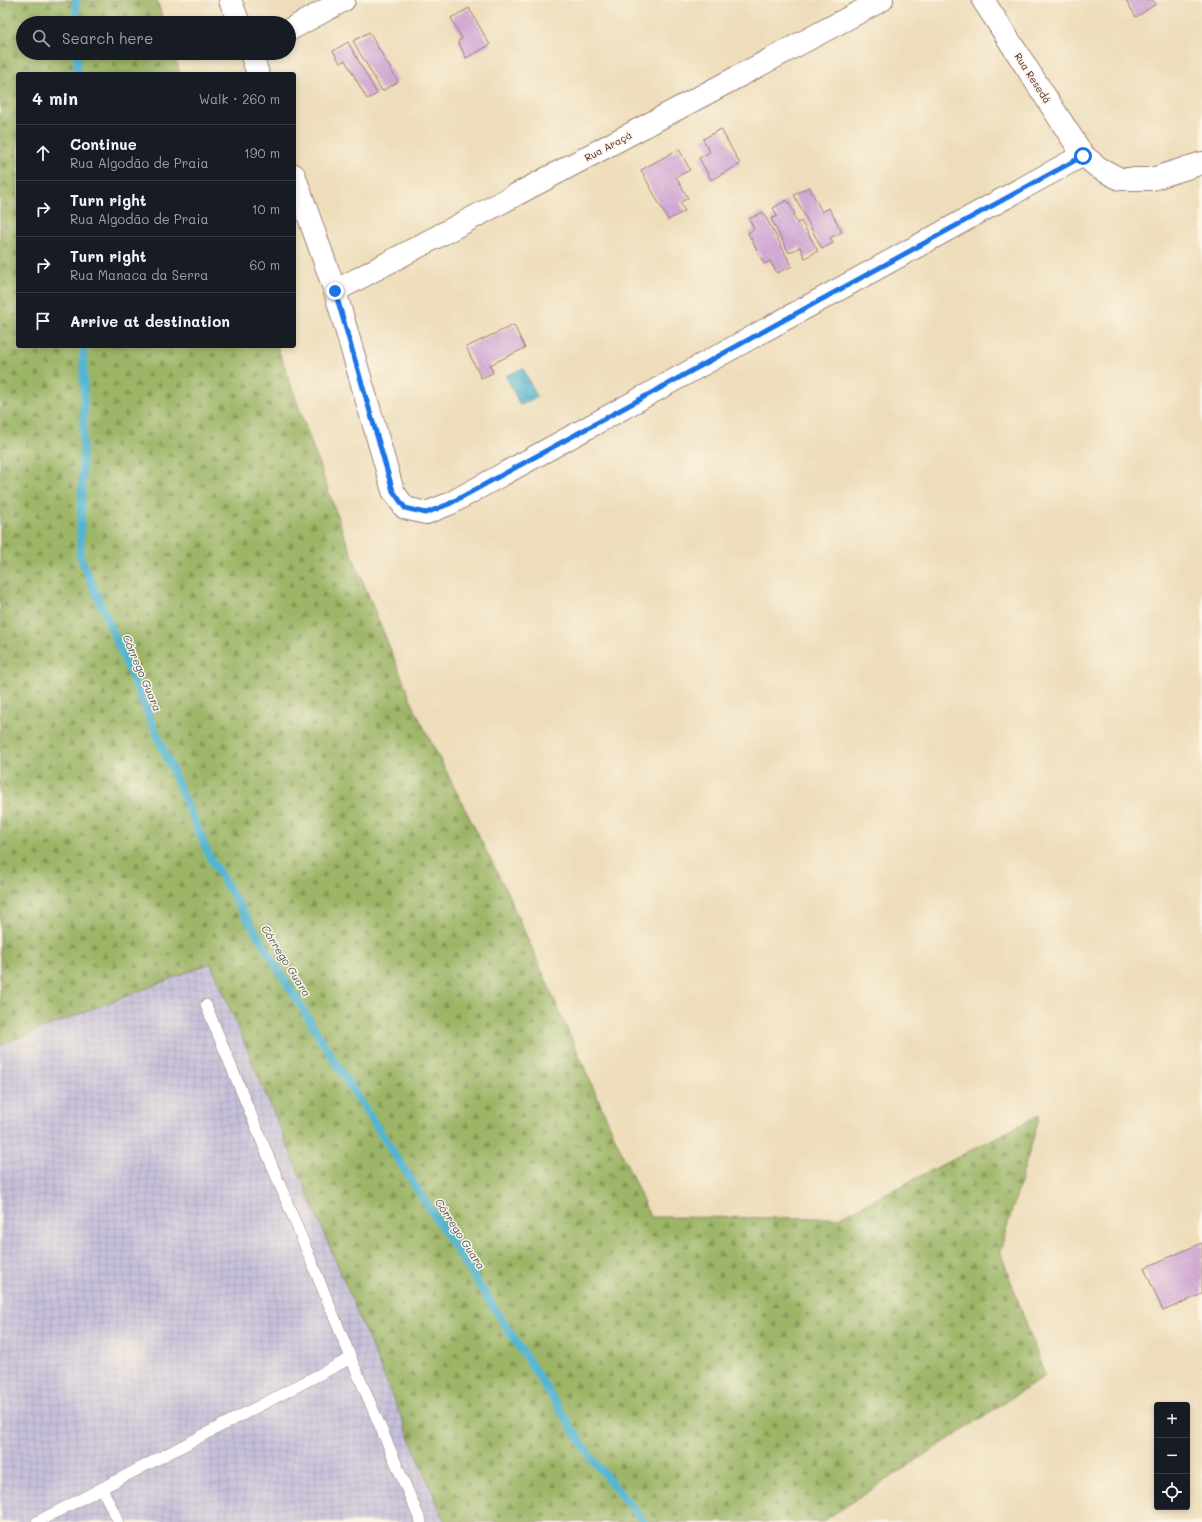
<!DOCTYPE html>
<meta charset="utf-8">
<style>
:root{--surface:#171b24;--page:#242831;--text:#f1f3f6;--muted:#9ea1a6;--line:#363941}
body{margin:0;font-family:Mali,sans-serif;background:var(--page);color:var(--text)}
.controls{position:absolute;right:12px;bottom:12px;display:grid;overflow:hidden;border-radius:4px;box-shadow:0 2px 6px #0003}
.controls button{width:36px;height:36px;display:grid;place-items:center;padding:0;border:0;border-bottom:1px solid var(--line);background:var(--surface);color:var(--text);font:20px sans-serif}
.stop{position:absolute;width:12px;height:12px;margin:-9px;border:3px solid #1a73e8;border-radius:50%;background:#fff}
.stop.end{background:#1a73e8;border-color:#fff;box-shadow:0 1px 4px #0008}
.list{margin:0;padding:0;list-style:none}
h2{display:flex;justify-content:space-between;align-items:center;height:52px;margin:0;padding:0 16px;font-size:17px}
h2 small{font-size:13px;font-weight:400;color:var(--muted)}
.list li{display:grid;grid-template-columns:26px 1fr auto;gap:12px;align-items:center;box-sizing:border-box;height:56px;padding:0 16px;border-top:1px solid var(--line)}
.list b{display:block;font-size:15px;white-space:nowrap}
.list p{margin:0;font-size:13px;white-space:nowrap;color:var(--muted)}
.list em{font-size:13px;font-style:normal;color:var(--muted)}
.icon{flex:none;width:22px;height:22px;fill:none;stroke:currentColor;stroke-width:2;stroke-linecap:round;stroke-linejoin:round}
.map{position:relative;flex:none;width:1202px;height:1522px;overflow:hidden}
.search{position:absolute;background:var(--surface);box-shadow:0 2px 6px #0003;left:16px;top:16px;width:280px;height:44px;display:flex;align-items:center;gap:10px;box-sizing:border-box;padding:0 14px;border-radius:22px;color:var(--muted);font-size:15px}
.panel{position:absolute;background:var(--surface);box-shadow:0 2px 6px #0003;left:16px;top:72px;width:280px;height:276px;border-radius:4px}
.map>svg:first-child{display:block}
</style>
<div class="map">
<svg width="1202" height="1522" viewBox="0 0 1202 1522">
<defs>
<pattern id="industrial-grid" width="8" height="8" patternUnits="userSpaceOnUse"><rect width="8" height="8" fill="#c6c0da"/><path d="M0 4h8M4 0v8" fill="none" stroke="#aca5bb"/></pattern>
<pattern id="forest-firs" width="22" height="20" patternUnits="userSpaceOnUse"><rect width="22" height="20" fill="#9cb566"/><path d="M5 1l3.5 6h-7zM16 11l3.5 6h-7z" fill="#819354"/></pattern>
<pattern id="water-ripples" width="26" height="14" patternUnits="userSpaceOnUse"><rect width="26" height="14" fill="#53b5d2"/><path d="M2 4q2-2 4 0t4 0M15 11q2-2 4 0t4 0" fill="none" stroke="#4793ab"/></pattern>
<pattern id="building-back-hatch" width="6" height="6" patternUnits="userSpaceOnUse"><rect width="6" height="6" fill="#d5add8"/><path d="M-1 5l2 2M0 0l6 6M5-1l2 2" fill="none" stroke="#b894ba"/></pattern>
</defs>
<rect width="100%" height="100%" fill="#fcf5e5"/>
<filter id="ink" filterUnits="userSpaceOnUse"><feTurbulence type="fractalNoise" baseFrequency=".025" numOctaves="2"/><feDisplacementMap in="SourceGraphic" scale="8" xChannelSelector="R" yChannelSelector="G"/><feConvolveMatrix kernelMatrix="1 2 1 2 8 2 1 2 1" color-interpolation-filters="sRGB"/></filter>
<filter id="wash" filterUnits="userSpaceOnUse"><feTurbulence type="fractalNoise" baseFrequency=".012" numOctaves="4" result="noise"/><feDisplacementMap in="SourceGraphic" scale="16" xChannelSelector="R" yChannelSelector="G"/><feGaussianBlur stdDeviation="0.9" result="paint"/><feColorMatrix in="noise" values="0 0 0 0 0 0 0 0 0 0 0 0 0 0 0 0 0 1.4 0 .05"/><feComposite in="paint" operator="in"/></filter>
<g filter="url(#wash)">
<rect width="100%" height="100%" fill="#edddba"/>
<path fill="url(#industrial-grid)" d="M 211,963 L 445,1522 L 0,1522 L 0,1045 Z"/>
<path fill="url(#forest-firs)" stroke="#736a48" d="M 0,0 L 157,0 L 164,23 L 23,23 L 23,53 L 174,53 L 180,74 L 18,74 L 18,346 L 277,346 L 344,535 L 415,710 L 507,892 L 650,1217 L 838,1218 L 1040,1115 L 1000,1251 L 1045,1376 L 822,1522 L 445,1522 L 211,963 L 0,1045 L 0,113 L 2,111 L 0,105 Z"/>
<path fill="url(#water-ripples)" stroke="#4e6a7e" d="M 523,368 L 537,397 L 520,405 L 506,376 Z"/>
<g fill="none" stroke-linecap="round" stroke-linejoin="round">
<g stroke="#53b5d2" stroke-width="8">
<path d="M 76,0 L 76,23"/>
<path d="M 77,53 L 77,74"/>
<path d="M 83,346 L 84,404 L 80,556 L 210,858 L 340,1070 L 592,1459 L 644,1522"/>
</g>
</g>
<g id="blocks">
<g fill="url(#building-back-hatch)">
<path d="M 1126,0 L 1153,0 L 1156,4 L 1136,17 Z"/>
<path d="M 469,8 L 490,45 L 466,58 L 458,41 L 462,39 L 451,18 Z"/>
<path d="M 369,32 L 398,82 L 382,91 L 353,41 Z"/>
<path d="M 348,42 L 377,94 L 367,99 L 345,60 L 340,63 L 333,51 Z"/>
<path d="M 721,129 L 740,164 L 711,180 L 699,158 L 710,152 L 703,139 Z"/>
<path d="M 679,149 L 690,170 L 676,177 L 688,198 L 680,203 L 685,211 L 668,220 L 641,170 Z"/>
<path d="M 809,187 L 822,212 L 829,208 L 842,232 L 830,238 L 833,243 L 822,249 L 794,195 Z"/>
<path d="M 787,200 L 795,214 L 793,215 L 797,223 L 801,221 L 818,251 L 805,258 L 800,247 L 789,253 L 771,219 L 777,216 L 773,208 Z"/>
<path d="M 763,212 L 792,266 L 777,273 L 770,261 L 764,264 L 748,233 L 754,229 L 749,219 Z"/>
<path d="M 514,325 L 525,348 L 490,365 L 493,373 L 481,378 L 466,347 Z"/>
<path d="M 1202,1243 L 1202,1294 L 1163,1311 L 1144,1268 Z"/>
</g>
</g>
</g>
<g filter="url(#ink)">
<use href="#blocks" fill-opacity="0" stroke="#9c7e72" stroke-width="1"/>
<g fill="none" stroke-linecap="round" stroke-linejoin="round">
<g stroke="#9c7e72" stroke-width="12">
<g id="lane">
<path d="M 206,1005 L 351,1358 L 421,1522"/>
<path d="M 102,1489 L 119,1522"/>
<path d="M 37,1522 L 351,1358"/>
</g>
</g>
<g stroke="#9c7e72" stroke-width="24">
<g id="street">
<path d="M 230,0 L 239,23"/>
<path d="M 983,0 L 1083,155 L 1099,168 L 1120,179 L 1152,179 L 1202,163"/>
<path d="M 289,30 L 344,0"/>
<path d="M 251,53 L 258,74"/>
<path d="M 294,175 L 335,291 L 393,491 L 405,508 L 426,513 L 449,504 L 1083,155"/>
<path d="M 335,291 L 882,0"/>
</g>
</g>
<use href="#lane" stroke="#fff" stroke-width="11"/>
<use href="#street" stroke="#fff" stroke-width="22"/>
</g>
</g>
<g fill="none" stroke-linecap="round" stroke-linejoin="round" filter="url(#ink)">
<path stroke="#1a73e8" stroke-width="5" d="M 335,291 L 393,491 L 405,508 L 426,513 L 449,504 L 1083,156"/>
</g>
<g text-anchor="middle" stroke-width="3" stroke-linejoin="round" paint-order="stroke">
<g font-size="10" fill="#4a1f2b" stroke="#fcf5e5">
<text transform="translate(1033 78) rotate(57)" y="4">Rua Resedá</text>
<text transform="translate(608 146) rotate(-28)" y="4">Rua Araçá</text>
</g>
<g font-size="11" font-style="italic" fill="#4d5465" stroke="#fcf5e5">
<text transform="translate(142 673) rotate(67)" y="4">Córrego Guara</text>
<text transform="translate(286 961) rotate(58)" y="4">Córrego Guara</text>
<text transform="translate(460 1234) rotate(57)" y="4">Córrego Guara</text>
</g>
</g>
</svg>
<div class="controls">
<button>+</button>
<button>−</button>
<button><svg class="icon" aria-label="locate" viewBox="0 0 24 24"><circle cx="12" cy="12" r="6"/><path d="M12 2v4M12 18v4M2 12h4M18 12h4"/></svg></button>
</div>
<div class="stop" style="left:1083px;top:156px"></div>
<div class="stop end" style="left:335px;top:291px"></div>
<div class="search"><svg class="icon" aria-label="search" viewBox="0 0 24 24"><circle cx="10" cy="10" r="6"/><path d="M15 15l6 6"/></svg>Search here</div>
<section class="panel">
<h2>4 min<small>Walk · 260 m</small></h2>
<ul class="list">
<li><svg class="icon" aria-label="ahead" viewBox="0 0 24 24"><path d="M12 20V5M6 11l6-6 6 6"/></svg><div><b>Continue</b><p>Rua Algodão de Praia</p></div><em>190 m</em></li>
<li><svg class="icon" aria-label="right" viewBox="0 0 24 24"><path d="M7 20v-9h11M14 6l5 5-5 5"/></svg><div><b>Turn right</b><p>Rua Algodão de Praia</p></div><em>10 m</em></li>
<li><svg class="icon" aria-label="right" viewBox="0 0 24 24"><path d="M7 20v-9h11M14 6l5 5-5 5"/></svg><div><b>Turn right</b><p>Rua Manaca da Serra</p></div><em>60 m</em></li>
<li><svg class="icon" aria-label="arrive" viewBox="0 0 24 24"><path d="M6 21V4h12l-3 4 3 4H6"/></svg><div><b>Arrive at destination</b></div></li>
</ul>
</section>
</div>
